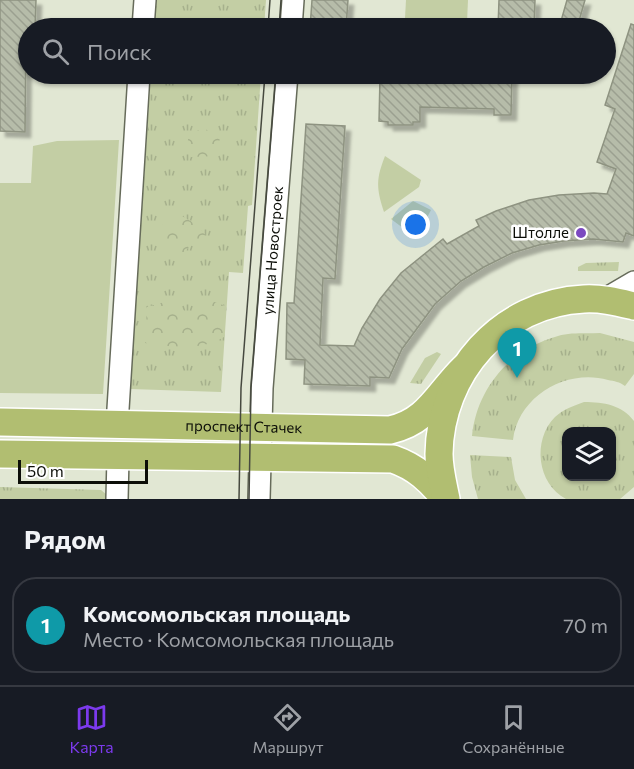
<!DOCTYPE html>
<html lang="ru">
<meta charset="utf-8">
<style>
:root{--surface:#171b24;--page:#242831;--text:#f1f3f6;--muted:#9ea1a6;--line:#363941;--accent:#7c3aed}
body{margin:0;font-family:Commissioner,sans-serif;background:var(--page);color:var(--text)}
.controls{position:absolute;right:18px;bottom:18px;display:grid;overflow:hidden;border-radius:12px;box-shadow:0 2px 4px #0004}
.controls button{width:54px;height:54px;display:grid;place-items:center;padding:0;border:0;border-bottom:2px solid var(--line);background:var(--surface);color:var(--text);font:30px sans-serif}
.scale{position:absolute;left:18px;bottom:15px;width:130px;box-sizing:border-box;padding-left:6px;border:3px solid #0c0e08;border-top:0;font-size:16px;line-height:21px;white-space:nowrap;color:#0c0e08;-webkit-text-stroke:4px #fff;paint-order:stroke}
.you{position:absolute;left:416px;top:225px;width:21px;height:21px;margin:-15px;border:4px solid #fff;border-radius:50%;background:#1a73e8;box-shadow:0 0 0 9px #1a73e833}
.badge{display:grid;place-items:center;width:39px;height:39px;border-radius:50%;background:var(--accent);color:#fff;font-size:20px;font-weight:700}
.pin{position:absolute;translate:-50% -50px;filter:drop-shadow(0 2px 3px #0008)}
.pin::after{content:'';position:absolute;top:32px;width:21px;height:18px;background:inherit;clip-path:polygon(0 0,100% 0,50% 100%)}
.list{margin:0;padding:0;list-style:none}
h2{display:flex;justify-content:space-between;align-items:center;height:78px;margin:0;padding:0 24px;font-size:26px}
h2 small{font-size:20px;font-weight:400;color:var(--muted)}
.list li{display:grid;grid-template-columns:39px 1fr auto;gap:18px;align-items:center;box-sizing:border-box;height:96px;margin:0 12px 12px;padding:0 12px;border:2px solid var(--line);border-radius:24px}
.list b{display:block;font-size:22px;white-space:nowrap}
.list p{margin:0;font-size:20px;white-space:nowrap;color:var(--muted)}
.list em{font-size:20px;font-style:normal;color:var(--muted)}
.icon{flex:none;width:33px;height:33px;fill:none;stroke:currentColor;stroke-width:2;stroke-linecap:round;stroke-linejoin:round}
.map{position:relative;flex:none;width:634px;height:499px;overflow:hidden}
.search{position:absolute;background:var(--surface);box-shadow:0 2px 4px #0004;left:18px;right:18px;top:18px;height:66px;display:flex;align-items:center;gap:15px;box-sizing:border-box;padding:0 21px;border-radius:33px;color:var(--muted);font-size:22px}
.sheet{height:186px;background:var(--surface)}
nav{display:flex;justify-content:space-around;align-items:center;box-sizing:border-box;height:84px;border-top:2px solid var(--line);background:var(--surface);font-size:16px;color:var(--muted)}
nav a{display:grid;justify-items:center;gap:3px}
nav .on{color:var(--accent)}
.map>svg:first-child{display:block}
</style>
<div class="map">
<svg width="634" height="499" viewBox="0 0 634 499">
<defs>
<pattern id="grass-tufts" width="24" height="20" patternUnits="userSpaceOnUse" patternTransform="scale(1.5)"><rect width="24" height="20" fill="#c3cea4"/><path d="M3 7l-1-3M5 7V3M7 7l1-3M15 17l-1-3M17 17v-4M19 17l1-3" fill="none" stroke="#a6b08c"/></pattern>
<pattern id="forest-crowns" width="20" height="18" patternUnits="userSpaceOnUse" patternTransform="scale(1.5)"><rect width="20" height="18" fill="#c3cea4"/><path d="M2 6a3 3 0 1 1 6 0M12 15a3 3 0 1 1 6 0" fill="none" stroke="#a6b08c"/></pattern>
<pattern id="building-back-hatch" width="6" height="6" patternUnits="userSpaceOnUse" patternTransform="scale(1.5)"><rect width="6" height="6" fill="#b6bca9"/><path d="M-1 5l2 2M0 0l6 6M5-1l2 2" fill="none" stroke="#9ba090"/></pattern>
<filter id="shadow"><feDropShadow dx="5.5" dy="5.5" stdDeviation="1.5" flood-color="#0004"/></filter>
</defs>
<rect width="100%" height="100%" fill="#e1e7d3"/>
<g fill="url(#grass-tufts)" fill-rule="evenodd">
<path d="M 156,0 L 266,0 L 264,28 L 154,28 Z"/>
<path d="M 151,74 L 261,74 L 252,205 L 248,206 L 243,273 L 229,272 L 221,392 L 130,389 Z"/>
<path d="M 619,262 L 618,271 L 578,271 L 578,267 L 586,263 Z"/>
<path d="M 600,333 L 634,342 L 634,374 L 625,386 C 620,382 614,381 608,380 C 567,368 518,396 513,440 L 472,436 C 477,388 510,349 558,336 C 571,332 587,334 600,333 Z"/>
<path d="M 437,352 L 441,354 L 421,384 L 410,383 L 425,358 Z"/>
<path d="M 584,402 C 604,402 622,405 634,421 L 634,487 L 620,499 L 566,499 C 537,484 532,440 555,417 C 564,409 573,406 584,402 ZM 566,431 L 612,431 L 612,476 L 566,476 Z"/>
<path d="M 470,455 L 511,457 L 515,480 L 526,499 L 478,499 L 472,477 Z"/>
<path d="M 0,487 L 101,490 L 107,495 L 107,499 L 0,499 Z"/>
</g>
<g fill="url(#forest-crowns)">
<path d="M 205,129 L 220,137 L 217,156 L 191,157 L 187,148 L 189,132 Z"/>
<path d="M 182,216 L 194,223 L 205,234 L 202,247 L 191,244 L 180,258 L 172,258 L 160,246 L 155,231 L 169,220 Z"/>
<path d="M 175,299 L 185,312 L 194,314 L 202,304 L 212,301 L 225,306 L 224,337 C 202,351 169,347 145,343 L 147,307 Z"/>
</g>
<g fill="#c3cea4">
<path d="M 406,0 L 468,0 L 467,22 L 405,18 Z"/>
<path d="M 119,140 L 103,394 L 0,393 L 0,183 L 31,183 L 33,146 L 57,141 Z"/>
<path d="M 385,156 L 421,180 L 419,187 L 384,212 C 376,188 376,179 385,156 Z"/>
<path d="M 413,201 L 431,210 L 419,233 L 403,228 L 391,219 Z"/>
</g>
<g fill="url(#building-back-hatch)" stroke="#8e9381" stroke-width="1.5" filter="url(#shadow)">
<path d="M 0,0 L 36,0 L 35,28 L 28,28 L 28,36 L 26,36 L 25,132 L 0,131 Z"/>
<path d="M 312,0 L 348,0 L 346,28 L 310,28 Z"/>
<path d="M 499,0 L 535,0 L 534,28 L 498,28 Z"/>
<path d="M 567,0 L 585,0 L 577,28 L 559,28 Z"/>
<path d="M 631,24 L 634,25 L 634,236 L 626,233 L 623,242 L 593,239 L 564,241 L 539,245 L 512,253 L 484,267 L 461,281 L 435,304 L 402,349 L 389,378 L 370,377 L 370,386 L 304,384 L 305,360 L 286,359 L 287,303 L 294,303 L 306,124 L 345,126 L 335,279 L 323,278 L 320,345 L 354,346 L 362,328 L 380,299 L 401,273 L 443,239 L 447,244 L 479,226 L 476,220 L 496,211 L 529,200 L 559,195 L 594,193 L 607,194 L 616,169 L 597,162 L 615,109 L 605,105 Z"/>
<path d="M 394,74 L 497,77 L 497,74 L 512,74 L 511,115 L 494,115 L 494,109 L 420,107 L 420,122 L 413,122 L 413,125 L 388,125 L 388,122 L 379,121 L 380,77 L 394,77 Z"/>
</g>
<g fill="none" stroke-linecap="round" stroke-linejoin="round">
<g stroke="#666b5a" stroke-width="24">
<g id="minor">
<path d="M 143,28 L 145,0"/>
<path d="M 291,28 L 293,0"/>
<path d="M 605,299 L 634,282"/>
<path d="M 117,425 L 139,74"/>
<path d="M 117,499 L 118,457"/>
<path id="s1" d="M 259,499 L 262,388 L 287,74"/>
</g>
</g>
<g stroke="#fff" stroke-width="30">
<g id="major">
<path id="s2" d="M 0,422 L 390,430 C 428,422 438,393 464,368"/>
<path d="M 0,454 L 393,459 C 416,467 430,480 445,499"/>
<path d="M 446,499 C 443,484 439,469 439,454 C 440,373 501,303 584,299 C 601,298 617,302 634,306"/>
</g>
</g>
<use href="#minor" stroke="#fff" stroke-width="21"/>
<use href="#major" stroke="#b1be71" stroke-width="27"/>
<g stroke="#46493f" stroke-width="1.5">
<path d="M 268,28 L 270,0"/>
<path d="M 279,28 L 281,0"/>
<path d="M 239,499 L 241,388 L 265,74"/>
<path d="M 249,499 L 251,388 L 276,74"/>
</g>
</g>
<circle fill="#7b49c0" stroke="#fff" stroke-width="2" cx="581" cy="233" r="6"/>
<g text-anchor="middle" stroke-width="5" stroke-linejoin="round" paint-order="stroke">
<g font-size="15" fill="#0c0e08" stroke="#fff" text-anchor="end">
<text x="569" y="238">Штолле</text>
</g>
<g font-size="15" fill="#0c0e08" stroke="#fff">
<text dy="5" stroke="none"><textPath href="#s1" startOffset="249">улица Новостроек</textPath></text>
<text dy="5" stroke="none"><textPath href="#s2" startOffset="244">проспект Стачек</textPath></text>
</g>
</g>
</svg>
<div class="controls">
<button><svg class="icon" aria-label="layers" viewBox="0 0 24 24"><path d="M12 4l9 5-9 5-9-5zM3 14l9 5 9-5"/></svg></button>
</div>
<div class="scale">50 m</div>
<div class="you"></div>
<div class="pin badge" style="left:517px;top:378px;background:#0f9aa8">1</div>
<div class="search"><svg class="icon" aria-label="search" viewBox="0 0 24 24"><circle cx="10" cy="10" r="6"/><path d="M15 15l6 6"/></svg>Поиск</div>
</div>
<section class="sheet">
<h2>Рядом<small></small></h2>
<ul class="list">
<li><span class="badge" style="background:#0f9aa8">1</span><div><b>Комсомольская площадь</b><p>Место · Комсомольская площадь</p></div><em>70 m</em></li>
</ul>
</section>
<nav>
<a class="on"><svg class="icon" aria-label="map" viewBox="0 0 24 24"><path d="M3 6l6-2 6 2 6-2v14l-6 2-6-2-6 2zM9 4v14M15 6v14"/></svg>Карта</a>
<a><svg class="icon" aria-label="directions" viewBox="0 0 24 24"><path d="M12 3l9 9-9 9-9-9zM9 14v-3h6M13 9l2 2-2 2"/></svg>Маршрут</a>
<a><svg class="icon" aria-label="saved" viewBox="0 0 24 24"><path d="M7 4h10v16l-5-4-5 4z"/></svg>Сохранённые</a>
</nav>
